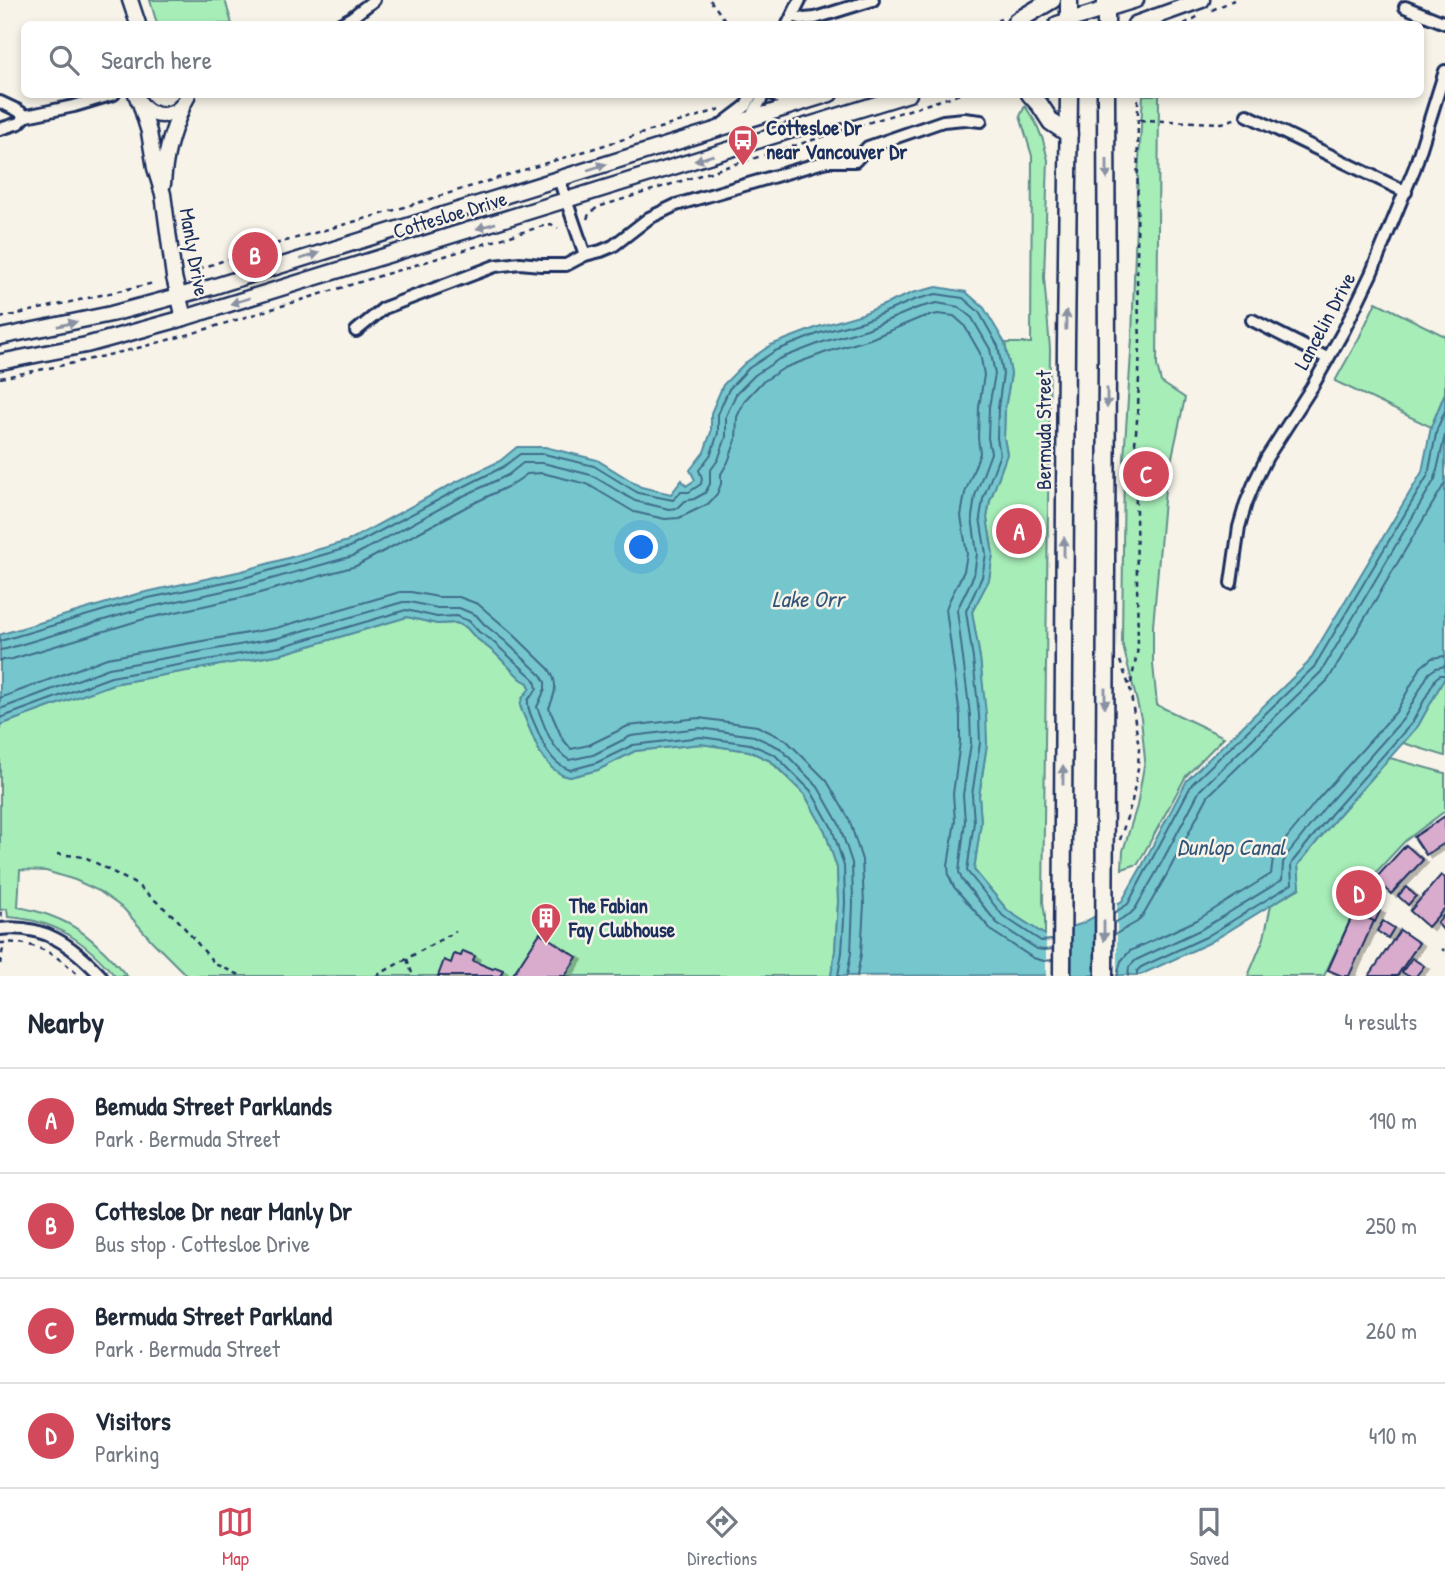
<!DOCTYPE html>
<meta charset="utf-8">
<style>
:root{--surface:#fff;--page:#f6f6f7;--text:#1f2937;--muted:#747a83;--line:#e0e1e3;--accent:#d1495b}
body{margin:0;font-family:"Patrick Hand",sans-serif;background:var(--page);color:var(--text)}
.you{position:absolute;left:642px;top:548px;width:24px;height:24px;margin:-18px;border:5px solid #fff;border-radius:50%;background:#1a73e8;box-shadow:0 0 0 10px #1a73e833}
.badge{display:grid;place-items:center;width:46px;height:46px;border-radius:50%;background:var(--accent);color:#fff;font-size:23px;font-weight:700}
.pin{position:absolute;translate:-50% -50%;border:4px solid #fff;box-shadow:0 2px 7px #0006}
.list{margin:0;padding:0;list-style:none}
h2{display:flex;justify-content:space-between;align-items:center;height:91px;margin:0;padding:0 28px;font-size:30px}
h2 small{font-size:23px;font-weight:400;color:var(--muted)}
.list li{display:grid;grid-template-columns:46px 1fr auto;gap:21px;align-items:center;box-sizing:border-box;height:105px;padding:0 28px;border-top:2px solid var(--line)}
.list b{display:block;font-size:26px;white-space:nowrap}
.list p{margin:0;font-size:23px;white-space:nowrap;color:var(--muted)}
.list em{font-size:23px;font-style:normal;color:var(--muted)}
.icon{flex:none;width:38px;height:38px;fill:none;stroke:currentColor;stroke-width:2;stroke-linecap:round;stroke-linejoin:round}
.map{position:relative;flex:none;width:1445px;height:976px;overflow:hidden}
.search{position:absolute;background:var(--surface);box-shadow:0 4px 10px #0003;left:21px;right:21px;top:21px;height:77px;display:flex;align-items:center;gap:18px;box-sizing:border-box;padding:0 24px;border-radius:10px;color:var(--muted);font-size:26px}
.sheet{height:511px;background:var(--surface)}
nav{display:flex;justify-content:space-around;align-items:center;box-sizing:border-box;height:98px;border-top:2px solid var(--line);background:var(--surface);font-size:19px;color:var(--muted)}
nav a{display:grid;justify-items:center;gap:4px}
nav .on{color:var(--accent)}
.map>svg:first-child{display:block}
</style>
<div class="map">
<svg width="1445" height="976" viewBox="0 0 1445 976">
<defs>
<filter id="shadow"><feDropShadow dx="5" dy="3" stdDeviation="0" flood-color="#0004"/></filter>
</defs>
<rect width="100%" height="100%" fill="#f7f3e8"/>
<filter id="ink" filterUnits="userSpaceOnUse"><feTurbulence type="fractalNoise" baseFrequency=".0143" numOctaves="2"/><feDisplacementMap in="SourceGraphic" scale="14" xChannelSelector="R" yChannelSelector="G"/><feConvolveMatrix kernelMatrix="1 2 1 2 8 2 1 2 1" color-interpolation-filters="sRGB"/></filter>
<g filter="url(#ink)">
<g fill="#a7edb8" stroke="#618e8b" stroke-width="2">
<path d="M 150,0 L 225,0 L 232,24 L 157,24 Z"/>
<path d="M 1159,95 L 1157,366 L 1161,382 L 1185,398 L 1165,489 L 1153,626 L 1153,664 L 1157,705 L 1224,737 L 1186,776 L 1138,864 L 1122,869 L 1123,851 L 1137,806 L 1145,760 L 1141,718 L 1122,642 L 1124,459 L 1132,338 L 1137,192 L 1143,95 Z"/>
<path d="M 1025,106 L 1036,123 L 1043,140 L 1048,160 L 1044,277 L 1050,349 L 1043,902 L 1045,916 L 1045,935 L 1008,911 L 974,870 L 981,822 L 979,796 L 987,744 L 980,658 L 972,612 L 989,579 L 993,554 L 987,518 L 990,501 L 1007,454 L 1004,438 L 1005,408 L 1011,374 L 1005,343 L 1031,343 L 1032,156 L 1020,116 Z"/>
<path d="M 1376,302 L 1445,336 L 1445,393 L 1431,427 L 1335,381 L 1359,338 Z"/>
<path d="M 407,617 L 437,624 L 456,623 L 466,627 L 475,637 L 495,653 L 521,679 L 528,683 L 530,688 L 520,706 L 522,711 L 539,751 L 552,768 L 563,775 L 570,777 L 598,770 L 635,751 L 701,744 L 749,751 L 770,761 L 805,795 L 825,831 L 837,868 L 838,902 L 835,951 L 831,976 L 187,976 L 152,941 L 124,909 L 99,891 L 75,880 L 46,871 L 20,870 L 18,907 C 72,917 92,937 127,976 L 115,976 C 85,941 56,920 8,917 L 7,909 L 0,910 L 0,725 L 113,684 L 282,654 Z"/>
<path d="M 1445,677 L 1445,756 L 1403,743 L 1418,726 Z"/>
<path d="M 1390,758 L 1445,773 L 1445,811 L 1405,841 L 1355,895 L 1354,912 L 1324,976 L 1248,976 L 1264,938 L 1271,905 L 1300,888 L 1298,865 L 1337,817 Z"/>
</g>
<path fill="#76c7cd" stroke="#528aa1" stroke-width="2" d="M 937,287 L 966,292 L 984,308 L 1005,343 L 1011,374 L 1005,408 L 1004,438 L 1007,454 L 990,501 L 987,518 L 993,554 L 989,580 L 972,612 L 980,658 L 986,714 L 987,744 L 979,796 L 981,822 L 974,870 L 1008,911 L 1045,935 L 1081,924 L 1122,901 L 1143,864 L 1187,780 L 1308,663 L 1422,472 L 1431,427 L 1445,393 L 1445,677 L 1418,726 L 1337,817 L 1298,865 L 1300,887 L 1209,943 L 1140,975 L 831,976 L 835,951 L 838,902 L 837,868 L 825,831 L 805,795 L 771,761 L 749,751 L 701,744 L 635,751 L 598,770 L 570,777 L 562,775 L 552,768 L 539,751 L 522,711 C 518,699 524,697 530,688 L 528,683 L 521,679 L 495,653 L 475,637 L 466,627 L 456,623 L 437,624 L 407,617 L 282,654 L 113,684 L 0,725 L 0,635 L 2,634 L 137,594 L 242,571 L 348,541 L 454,483 L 500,461 L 517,447 L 545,447 L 597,460 L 641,487 L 671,494 L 682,480 L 686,486 L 695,480 L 690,470 L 704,452 L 711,432 L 711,413 L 723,385 L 745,363 L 771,345 L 818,327 L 862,314 L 912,293 Z"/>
<g fill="#f7f3e8">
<path d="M 1117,899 L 1117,976 L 1095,976 L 1096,911 Z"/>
<path d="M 1070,923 L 1070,976 L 1046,976 L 1046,930 Z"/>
</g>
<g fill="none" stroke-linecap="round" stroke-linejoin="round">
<g stroke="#3f6c8a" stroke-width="2">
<path d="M 0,641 L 139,600 L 244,578 L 350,547 L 457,490 L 503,467 L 520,454 L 544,454 L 594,466 L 638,493 L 673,500 L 681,492 L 689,492 L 701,484 L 702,478 L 699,470 L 711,454 L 718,433 L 718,414 L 729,389 L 749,368 L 775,351 L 820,333 L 864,321 L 914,300 L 936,294 L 963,298 L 979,312 L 998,346 L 1003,374 L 998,408 L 997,438 L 1000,454 L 983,499 L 980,518 L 986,554 L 982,577 L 966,611 L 973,659 L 979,715 L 980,743 L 972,795 L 974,822 L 967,871 L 1003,916 L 1041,941 L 1053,940"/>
<path d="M 0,650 L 6,649 L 141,609 L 246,586 L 353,556 L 461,497 L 508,475 L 523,463 L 543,463 L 591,475 L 635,501 L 669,509 L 678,508 L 685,501 L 694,499 L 705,493 L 710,484 L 710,471 L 718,460 L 726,437 L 726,416 L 736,394 L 755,375 L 779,359 L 823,342 L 867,329 L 917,308 L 937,303 L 959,307 L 972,318 L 990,349 L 995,374 L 989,407 L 988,438 L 991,453 L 975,496 L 972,517 L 977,554 L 974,575 L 957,610 L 970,715 L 971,743 L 963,795 L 965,821 L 959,872 L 962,880 L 997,923 L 1037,949 L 1044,950 L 1053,949"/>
<path d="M 0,660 L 9,660 L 144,619 L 249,596 L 356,566 L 466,507 L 513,484 L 527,474 L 542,473 L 587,484 L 634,512 L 665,519 L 679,518 L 708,504 L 717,494 L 721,484 L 721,474 L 728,462 L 736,440 L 737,417 L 745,400 L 761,383 L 784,368 L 827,352 L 870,339 L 920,318 L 938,314 L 954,316 L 964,325 L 980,353 L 984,375 L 979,407 L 978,438 L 980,453 L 965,493 L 961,516 L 967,554 L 964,571 L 949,601 L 946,609 L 960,716 L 960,742 L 953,794 L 955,821 L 948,866 L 949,876 L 954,887 L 993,932 L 1033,958 L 1044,961 L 1052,960"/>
<path d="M 0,698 L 107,658 L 276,628 L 400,592 L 411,592 L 438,597 L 459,597 L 478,604 L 512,633 L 549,669 C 559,684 555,694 549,708 L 562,738 L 571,749 L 589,745 L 628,726 L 699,718 L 757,726 L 786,740 L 827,781 L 849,819 L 862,860 L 864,904 L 861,954 L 857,976"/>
<path d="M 0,709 L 109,668 L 278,638 L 403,602 L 410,602 L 437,608 L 459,608 L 476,615 L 485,625 L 505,641 L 541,675 L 545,682 L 545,689 L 537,707 C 545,726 550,748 569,760 L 593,755 L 631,736 L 700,728 L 754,736 L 780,748 L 818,787 L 839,824 L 852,863 L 853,903 L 851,953 L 847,976"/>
<path d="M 0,718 L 111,677 L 280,647 L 406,610 L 437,617 L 456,616 L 469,621 L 479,632 L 490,639 L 533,678 L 536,684 L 537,689 L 528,700 C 527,709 532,718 536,727 C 543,744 550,763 570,770 L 596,763 L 633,745 L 701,737 L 750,744 L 775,755 L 811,791 L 832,828 L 844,866 L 845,903 L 842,952 L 838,976"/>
<path d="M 1114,913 L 1128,904 L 1192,784 L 1314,667 L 1428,475 L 1437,429 L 1445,411"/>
<path d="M 1114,923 L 1130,914 L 1135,909 L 1157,871 L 1200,790 L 1321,672 L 1435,479 L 1445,435"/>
<path d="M 1114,935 L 1137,922 L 1144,914 L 1166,876 L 1208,796 L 1328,680 L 1445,483"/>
<path d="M 1117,976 L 1121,961 L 1130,951 L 1197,920 L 1271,874 L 1273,859 L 1278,849 L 1317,800 L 1396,712 L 1421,667 L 1432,658 L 1445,656"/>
<path d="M 1128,976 L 1129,967 L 1136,960 L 1202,929 L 1282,880 L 1283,863 L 1286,856 L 1325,807 L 1404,718 L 1429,673 L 1436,668 L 1445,666"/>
<path d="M 1137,976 L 1137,971 L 1141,967 L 1206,937 L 1292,884 L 1291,865 L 1293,861 L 1332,813 L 1412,723 L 1436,678 L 1440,675 L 1445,675"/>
</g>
</g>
<g fill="#d9acce" stroke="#1b2f5e" stroke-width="2" filter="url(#shadow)">
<path d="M 1445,816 L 1445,843 L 1426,855 L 1414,837 Z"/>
<path d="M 1406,845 L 1423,860 L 1391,894 L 1375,879 Z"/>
<path d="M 1441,875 L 1445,878 L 1445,908 L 1428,927 L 1410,911 Z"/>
<path d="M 1406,887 L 1416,896 L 1408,905 L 1398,896 Z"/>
<path d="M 1367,906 L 1380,911 L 1375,922 L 1363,916 Z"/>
<path d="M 1354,912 L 1374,921 L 1349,976 L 1342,976 L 1328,970 Z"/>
<path d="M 1444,915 L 1445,916 L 1445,932 L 1437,923 Z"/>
<path d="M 1383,921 L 1394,928 L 1388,938 L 1377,931 Z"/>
<path d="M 1400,930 L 1419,943 L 1397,976 L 1369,976 Z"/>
<path d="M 540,933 L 577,957 L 565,976 L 512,976 Z"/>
<path d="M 463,951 L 475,956 L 473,961 L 493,969 L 495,967 L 503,970 L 500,976 L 438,976 L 444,960 L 451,963 L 454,954 L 461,956 Z"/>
<path d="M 1412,958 L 1424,966 L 1416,976 L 1408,976 L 1402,972 Z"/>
</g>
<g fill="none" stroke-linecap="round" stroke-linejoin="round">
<g stroke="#1b2f5e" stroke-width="16">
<g id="street">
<path d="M 1405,7 L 1445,23"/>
<path d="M 792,16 L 804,19 L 815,18 L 873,0"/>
<path d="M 340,24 L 351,18 L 374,0"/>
<path d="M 788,24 L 800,0"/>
<path d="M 773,94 L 781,99 L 800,101"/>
<path d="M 0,102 L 17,110 L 26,116"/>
<path d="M 1247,115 L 1406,192"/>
<path d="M 721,125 L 746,106 L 752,94"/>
<path d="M 0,129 L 19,123 L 26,116 L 74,106 L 114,94"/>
<path d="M 735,148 L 764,94"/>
<path d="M 559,179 L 585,255"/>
<path d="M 1252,320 L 1327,358"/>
<path d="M 356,331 L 384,308 L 495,266 L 520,263 L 541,265 L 566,265 L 585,255 L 601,251 L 613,246 L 649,218 L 676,205 L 827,161 L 855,161 L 868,147 L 943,121 L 964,119 L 981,121"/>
<path d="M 1231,583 L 1239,527 L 1246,503 L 1256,479 L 1267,457 L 1312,387 L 1344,330 L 1371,274 L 1415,167 L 1445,71"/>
<path d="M 0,929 C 44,924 72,945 101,976"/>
</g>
</g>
<g stroke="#1b2f5e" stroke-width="19">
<g id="secondary">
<path d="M 130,0 L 138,24"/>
<path d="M 1057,24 L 1136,0"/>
<path d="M 1135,24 L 1202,0"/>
<path d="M 136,94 C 144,122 180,122 188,94"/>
<path d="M 141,106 L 149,132 L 155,168 L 163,194 L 174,277 L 184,318"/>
<path d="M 163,184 C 165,154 171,134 182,108"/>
<path d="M 0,337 L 111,314 L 212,287 L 830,94"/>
<path d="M 0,362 L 86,345 L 184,318 L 909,94"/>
</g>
</g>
<g stroke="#1b2f5e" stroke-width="21">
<g id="primary">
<path d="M 1015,24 L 1017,21 L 1052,0"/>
<path d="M 1069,24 L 1069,0"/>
<path d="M 1106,24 L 1106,0"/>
<path d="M 1151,24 L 1154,18"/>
<path d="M 1030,94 L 1040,105 L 1051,122 L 1069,134"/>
<path d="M 1062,976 L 1066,344 L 1069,94"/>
<path d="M 1104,976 L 1107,359 L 1106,94"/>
</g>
</g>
<g stroke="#1b2f5e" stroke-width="2.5" stroke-dasharray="5 5" stroke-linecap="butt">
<path d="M 710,0 L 728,24"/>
<path d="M 1212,10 L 1234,0"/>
<path d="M 988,24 L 1001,19"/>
<path d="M 1184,24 L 1199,16"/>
<path d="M 1140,120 L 1222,123 L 1237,118"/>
<path d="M 587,219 L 589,214 L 598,207 L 960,94"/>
<path d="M 199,269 L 254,250 L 385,213 L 721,109"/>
<path d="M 0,318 L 154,283"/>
<path d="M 0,378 L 69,364 L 134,349 L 187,335 L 546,225 L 551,224 L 558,228"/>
<path d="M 1120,661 L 1130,688"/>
<path d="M 1120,840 L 1132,801 L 1138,768 L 1139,748 L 1130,688 L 1138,648 L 1135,444 L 1138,409 L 1140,340 L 1137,279 L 1138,94"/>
<path d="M 57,854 L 85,857 L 137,885 L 177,919 L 215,964 L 242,976"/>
<path d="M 0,913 L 1,913 L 2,919"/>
<path d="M 0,943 C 33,940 57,954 79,976"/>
<path d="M 1442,949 L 1445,951"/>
<path d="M 407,959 L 413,976"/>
<path d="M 0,964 L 4,943"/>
<path d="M 376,976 L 456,931"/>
</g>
<use href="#street" stroke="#f7f3e8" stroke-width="10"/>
<use href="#secondary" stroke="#f7f3e8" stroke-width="14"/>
<use href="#primary" stroke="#f7f3e8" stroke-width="16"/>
</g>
<defs><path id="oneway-solid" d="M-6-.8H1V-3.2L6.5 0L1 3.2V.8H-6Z" transform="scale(1.75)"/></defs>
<g fill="#8991a3">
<use href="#oneway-solid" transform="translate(704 158) rotate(163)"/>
<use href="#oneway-solid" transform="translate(597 167) rotate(-18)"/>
<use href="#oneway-solid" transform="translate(1107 169) rotate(90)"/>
<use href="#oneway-solid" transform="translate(486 226) rotate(163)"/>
<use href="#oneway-solid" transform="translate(310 256) rotate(-17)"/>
<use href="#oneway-solid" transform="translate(240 301) rotate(163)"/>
<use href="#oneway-solid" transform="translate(1066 320) rotate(-89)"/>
<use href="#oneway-solid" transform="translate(67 324) rotate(-13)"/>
<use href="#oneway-solid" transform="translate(1107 398) rotate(90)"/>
<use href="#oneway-solid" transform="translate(1064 547) rotate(-90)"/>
<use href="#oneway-solid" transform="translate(1105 698) rotate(90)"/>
<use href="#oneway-solid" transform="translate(1063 775) rotate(-90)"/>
<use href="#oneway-solid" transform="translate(1104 931) rotate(90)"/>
</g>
</g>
<defs>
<g id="bus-pin" transform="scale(1.575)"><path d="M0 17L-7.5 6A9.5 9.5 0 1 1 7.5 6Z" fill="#d1495b" stroke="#f7f3e8"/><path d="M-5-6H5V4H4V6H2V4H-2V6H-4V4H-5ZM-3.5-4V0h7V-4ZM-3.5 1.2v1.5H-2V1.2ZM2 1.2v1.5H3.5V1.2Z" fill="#fff"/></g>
<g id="building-pin" transform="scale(1.575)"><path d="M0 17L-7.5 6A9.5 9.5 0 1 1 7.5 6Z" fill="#d1495b" stroke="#f7f3e8"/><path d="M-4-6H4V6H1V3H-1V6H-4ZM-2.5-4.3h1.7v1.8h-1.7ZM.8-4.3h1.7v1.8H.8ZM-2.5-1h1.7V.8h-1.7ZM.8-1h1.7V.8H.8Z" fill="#fff"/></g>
</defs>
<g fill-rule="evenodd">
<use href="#bus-pin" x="743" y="140"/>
<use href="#building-pin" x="546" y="918"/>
</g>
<g text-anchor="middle" stroke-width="5" stroke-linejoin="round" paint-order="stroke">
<g font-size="21" font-weight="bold" fill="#1b2f5e" stroke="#f7f3e8" text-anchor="start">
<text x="766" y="135">Cottesloe Dr<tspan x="766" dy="24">near Vancouver Dr</tspan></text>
<text x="569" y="913">The Fabian<tspan x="569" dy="24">Fay Clubhouse</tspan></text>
</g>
<g font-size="21" fill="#1b2f5e" stroke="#f7f3e8">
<text transform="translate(450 215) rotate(-17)" y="7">Cottesloe Drive</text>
<text transform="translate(194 252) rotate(80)" y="7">Manly Drive</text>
<text transform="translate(1325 321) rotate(-62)" y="7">Lancelin Drive</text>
<text transform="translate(1044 430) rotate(-90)" y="7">Bermuda Street</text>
</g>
<g font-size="23" font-style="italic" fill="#32557a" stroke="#f7f3e8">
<text x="808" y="607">Lake Orr</text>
<text x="1231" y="855">Dunlop Canal</text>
</g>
</g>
</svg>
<div class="you"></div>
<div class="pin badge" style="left:1019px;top:531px">A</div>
<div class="pin badge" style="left:255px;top:255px">B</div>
<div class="pin badge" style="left:1146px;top:474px">C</div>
<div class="pin badge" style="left:1359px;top:893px">D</div>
<div class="search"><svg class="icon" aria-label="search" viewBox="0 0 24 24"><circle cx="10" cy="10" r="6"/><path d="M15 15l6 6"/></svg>Search here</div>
</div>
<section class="sheet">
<h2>Nearby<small>4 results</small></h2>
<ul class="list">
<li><span class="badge">A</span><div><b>Bemuda Street Parklands</b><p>Park · Bermuda Street</p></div><em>190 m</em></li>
<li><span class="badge">B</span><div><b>Cottesloe Dr near Manly Dr</b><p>Bus stop · Cottesloe Drive</p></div><em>250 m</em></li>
<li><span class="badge">C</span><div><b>Bermuda Street Parkland</b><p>Park · Bermuda Street</p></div><em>260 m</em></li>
<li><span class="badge">D</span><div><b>Visitors</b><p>Parking</p></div><em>410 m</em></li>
</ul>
</section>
<nav>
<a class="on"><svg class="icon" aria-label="map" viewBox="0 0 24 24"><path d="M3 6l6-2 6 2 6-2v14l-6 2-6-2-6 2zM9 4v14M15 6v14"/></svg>Map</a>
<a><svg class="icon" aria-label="directions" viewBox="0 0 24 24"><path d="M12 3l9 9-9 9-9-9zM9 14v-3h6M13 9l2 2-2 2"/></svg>Directions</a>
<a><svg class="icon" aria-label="saved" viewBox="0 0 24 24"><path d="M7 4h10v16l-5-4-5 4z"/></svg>Saved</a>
</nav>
